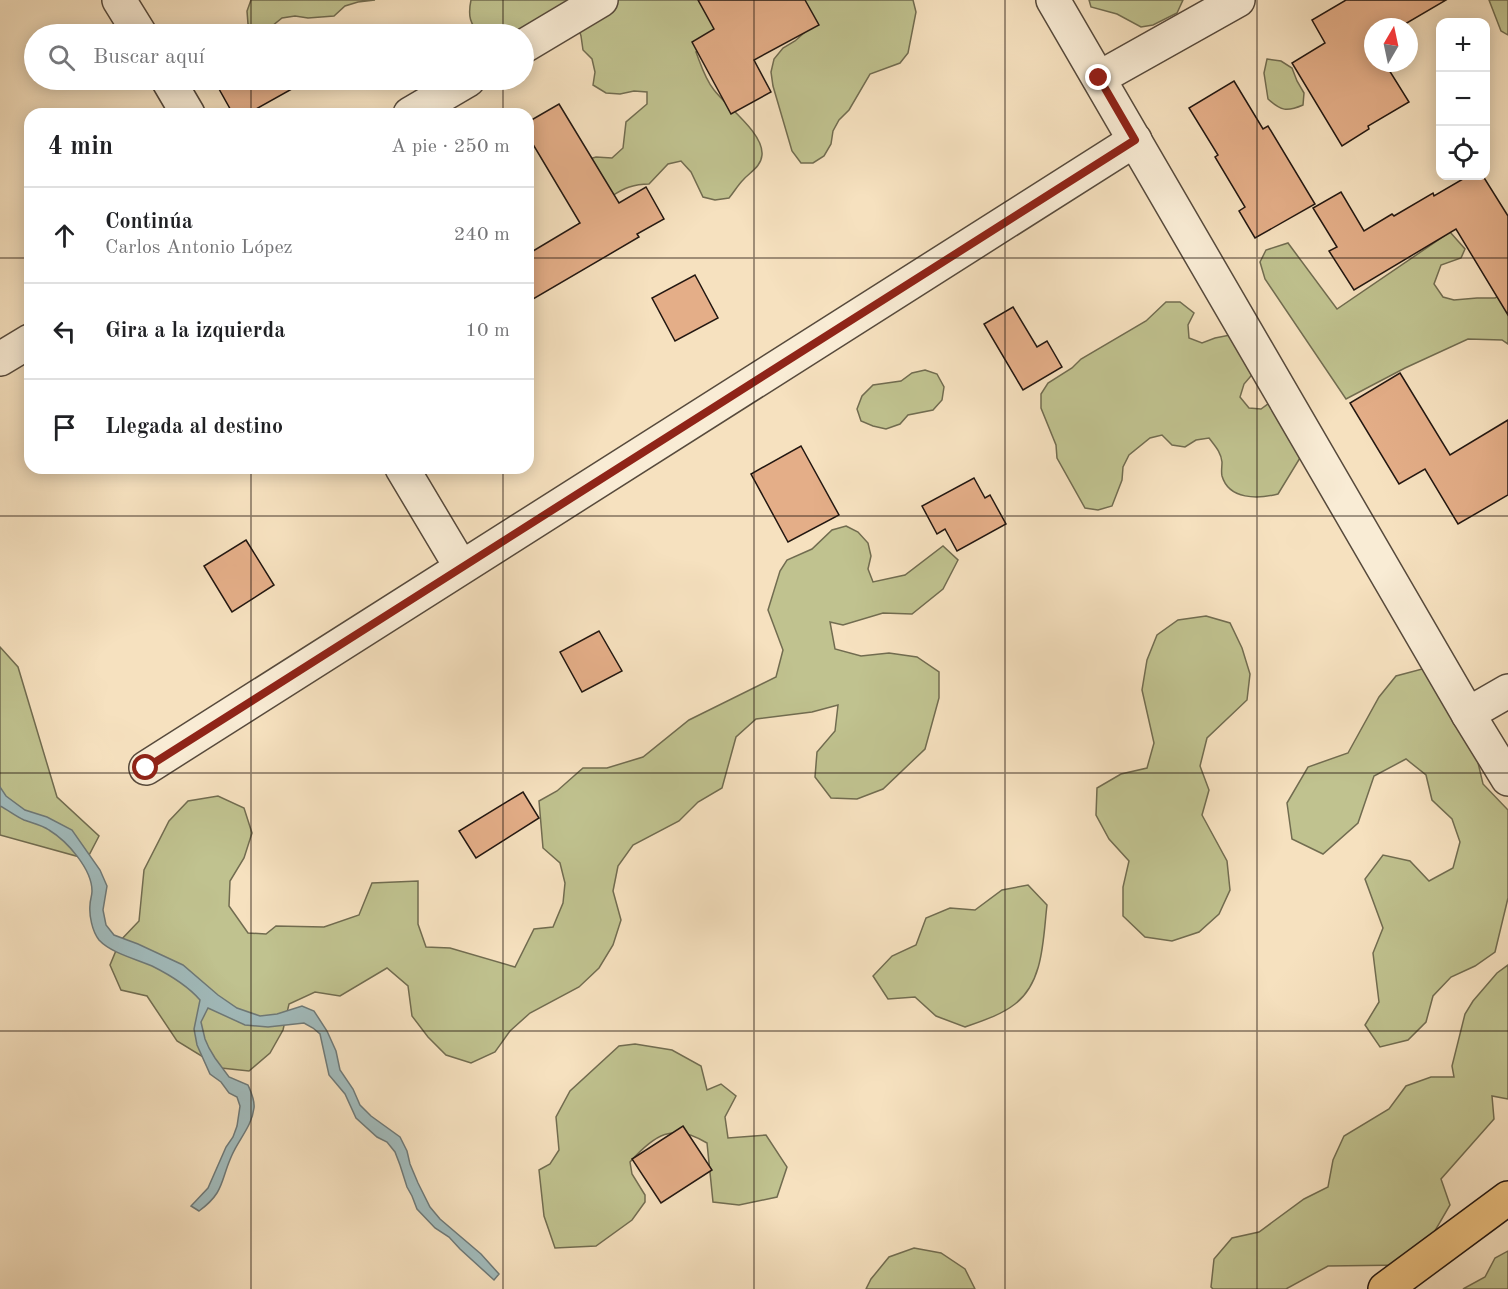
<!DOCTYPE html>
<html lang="es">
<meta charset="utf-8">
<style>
:root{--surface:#fff;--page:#f2f2f2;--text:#202124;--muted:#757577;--line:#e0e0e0}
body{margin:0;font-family:"Old Standard TT",serif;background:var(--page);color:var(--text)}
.controls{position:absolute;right:18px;top:18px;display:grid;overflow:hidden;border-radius:12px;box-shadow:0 3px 15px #0003}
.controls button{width:54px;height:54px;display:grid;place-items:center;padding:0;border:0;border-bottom:2px solid var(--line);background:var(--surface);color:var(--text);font:30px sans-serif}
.compass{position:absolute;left:1364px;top:18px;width:54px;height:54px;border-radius:50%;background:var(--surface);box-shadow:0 3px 15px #0003;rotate:9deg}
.stop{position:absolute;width:18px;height:18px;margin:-14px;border:4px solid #8f2418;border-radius:50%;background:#fff}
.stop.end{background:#8f2418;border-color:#fff;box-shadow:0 2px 6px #0008}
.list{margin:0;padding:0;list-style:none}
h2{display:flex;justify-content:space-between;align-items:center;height:78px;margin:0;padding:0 24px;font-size:26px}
h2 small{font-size:20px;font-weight:400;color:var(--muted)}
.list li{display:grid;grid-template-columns:39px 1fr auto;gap:18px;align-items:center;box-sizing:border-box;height:96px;padding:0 24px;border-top:2px solid var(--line)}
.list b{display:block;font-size:22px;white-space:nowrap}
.list p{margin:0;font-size:20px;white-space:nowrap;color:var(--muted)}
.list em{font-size:20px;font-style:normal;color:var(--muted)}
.icon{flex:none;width:33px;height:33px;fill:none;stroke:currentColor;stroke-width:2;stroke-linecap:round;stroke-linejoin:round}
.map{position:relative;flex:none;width:1508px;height:1289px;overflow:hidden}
.search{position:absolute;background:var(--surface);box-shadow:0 3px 15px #0003;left:24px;top:24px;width:510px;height:66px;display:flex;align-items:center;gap:15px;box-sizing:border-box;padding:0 21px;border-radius:33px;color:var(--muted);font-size:22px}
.panel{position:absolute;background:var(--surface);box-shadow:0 3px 15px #0003;left:24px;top:108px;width:510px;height:366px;border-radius:18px}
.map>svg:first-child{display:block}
</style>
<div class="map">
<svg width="1508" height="1289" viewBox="0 0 1508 1289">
<rect width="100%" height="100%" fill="#f6e1bf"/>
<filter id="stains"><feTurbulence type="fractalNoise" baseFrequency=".00333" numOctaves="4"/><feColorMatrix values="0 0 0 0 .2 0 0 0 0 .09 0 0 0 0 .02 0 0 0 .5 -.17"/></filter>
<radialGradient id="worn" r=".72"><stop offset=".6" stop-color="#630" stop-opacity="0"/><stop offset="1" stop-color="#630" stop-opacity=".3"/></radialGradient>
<g fill="#c0c28f" stroke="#716c50" stroke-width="1.5">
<path d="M 251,0 L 375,0 L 358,2 L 345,6 L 334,16 L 308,18 L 295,16 L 282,18 L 272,26 L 259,31 L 248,24 L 247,11 Z"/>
<path d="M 471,0 L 757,0 L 707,47 L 696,52 C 701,65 705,79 714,90 C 726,106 764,133 762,155 C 761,167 750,172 743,180 C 738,185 734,192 729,198 L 715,200 L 703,197 L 691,172 L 681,161 L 668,164 L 649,184 C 634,184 624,188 612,196 L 583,161 L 596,157 L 612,158 L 623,148 L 626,122 L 647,104 L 647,92 L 634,91 L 620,94 L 606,93 L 593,85 L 595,72 L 592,59 L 583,50 L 581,36 L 577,23 L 524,34 L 482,34 C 469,26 468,14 471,0 Z"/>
<path d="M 799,0 L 913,0 L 916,12 L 908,53 L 900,63 L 870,74 L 849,110 L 839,120 L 833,131 L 831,144 L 824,156 L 813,163 L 801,163 L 792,151 L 773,86 L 771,72 L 774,59 L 783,48 L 795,41 L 805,32 Z"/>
<path d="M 1089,0 L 1183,0 L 1177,13 L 1153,25 L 1141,27 L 1117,14 L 1091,7 Z"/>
<path d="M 1489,0 L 1508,0 L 1508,35 L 1501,31 Z"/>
<path d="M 1267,59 L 1281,61 L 1292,68 L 1297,81 L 1304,93 L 1303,105 C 1287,112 1281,111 1268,99 L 1264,73 Z"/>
<path d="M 1450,232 L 1465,249 L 1461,258 L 1441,265 L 1434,284 L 1443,297 L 1454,300 L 1477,298 L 1495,298 L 1508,291 L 1508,344 L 1502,340 L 1468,339 L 1405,368 L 1346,399 L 1265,279 L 1260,262 L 1266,250 L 1288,243 L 1337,309 Z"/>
<path d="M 1166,302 L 1180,302 L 1194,313 L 1188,325 L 1189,338 L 1202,343 L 1215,338 L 1230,335 L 1262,363 L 1244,384 L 1240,397 L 1249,408 L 1261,409 L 1272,401 L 1302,444 L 1300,458 L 1278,494 C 1258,499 1229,500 1222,476 C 1221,472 1222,467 1222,462 C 1221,452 1215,446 1209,438 L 1196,440 L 1185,447 L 1172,445 L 1162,435 L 1150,438 L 1129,455 L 1123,467 L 1122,480 L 1112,506 L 1098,510 L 1085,508 L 1057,458 L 1056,445 L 1041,408 L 1041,394 L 1048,383 L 1072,368 L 1081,359 L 1146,321 Z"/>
<path d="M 925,370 L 937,374 L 944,387 L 942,400 L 933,410 L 908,415 L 900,424 L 886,429 L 873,426 L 861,421 L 857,409 L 862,396 L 873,385 L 901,381 L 912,373 Z"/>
<path d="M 846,526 L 858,532 L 868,543 L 871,556 L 868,569 L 873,582 L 905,575 L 943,546 L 958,560 L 943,589 L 912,614 L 883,613 L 843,625 L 830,622 L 835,649 L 861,656 L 889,653 L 917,657 L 939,672 L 939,698 L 925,749 L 883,789 L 857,799 L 831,798 L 815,777 L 817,752 L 835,731 L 838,705 L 812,712 L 756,719 L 736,737 L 722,788 L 698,802 L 679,821 L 633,845 L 618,866 L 613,891 L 621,920 L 613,945 L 599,968 L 579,987 L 530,1013 L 510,1031 L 495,1052 L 471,1063 L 446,1055 L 428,1037 L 412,1016 L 408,986 L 387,968 L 340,996 L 315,992 L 289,1004 L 283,1030 L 270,1053 L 249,1071 L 221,1068 L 177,1041 L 147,996 L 121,990 L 110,965 L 120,941 L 139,921 L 144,870 L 169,821 L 188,801 L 218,796 L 244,808 L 252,833 L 244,858 L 230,881 L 229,906 L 248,933 L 266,934 L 276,926 L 324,927 L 359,915 L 372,883 L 418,881 L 418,924 L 426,947 L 450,948 L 515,967 L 534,929 L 553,927 L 563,903 L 565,883 L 560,863 L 543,848 L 539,801 L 557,791 L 583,768 L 607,768 L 643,757 L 689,720 L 776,677 L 783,650 L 768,610 L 780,571 L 787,560 L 812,549 L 832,530 Z"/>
<path d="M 1206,616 L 1230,623 L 1242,648 L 1250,674 L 1247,700 L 1207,738 L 1200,766 L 1209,790 L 1202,815 L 1227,861 L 1230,890 L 1219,914 L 1199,932 L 1172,941 L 1145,937 L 1123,916 L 1123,887 L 1129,861 L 1109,839 L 1096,815 L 1097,788 L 1121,774 L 1147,768 L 1154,743 L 1142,690 L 1147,660 L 1157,635 L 1178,620 Z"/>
<path d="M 0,647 L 18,667 L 57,797 L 99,836 L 87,859 L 0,835 Z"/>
<path d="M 1422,669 L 1440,685 L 1471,733 L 1483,784 L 1508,810 L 1508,898 L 1495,952 L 1475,966 L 1451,977 L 1433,996 L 1426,1022 L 1408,1040 L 1380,1047 L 1365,1025 L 1379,1002 L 1373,953 L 1383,928 L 1365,879 L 1383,855 L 1410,861 L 1429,881 L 1453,868 L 1460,842 L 1452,819 L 1432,800 L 1426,775 L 1406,759 L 1374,776 L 1358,823 L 1323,854 L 1292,839 L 1287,803 L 1308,767 L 1348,753 L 1379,697 L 1396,676 Z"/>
<path d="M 1028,885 L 1047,905 C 1043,938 1044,982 1015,1004 C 1001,1015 982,1021 965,1027 L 936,1016 L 915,997 L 888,999 L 873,976 L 892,956 L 916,945 L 926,918 L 950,908 L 975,910 L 1002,890 Z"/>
<path d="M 1508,965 L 1508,1099 L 1492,1096 L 1494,1119 L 1441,1179 L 1450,1205 L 1425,1248 L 1405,1265 L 1328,1266 L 1286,1289 L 1213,1289 L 1211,1287 L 1214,1259 L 1232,1238 L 1259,1232 L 1304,1199 L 1328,1187 L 1333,1160 L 1344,1136 L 1389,1109 L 1406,1086 L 1431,1077 L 1454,1077 L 1452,1066 L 1465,1014 L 1473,1001 L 1497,973 Z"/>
<path d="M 635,1044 L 672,1050 L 701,1066 L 707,1090 L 721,1084 L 736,1096 L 725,1117 L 728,1138 L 766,1135 L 787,1167 L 777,1197 L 739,1205 L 713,1202 L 707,1143 C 673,1122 654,1135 630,1162 L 632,1174 L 645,1195 L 645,1202 L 632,1220 L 596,1246 L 555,1248 L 544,1216 L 539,1170 L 550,1164 L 559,1150 L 556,1117 L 570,1091 L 619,1046 Z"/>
<path d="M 914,1248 L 941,1253 L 965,1269 L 975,1289 L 866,1289 L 871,1279 L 889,1257 Z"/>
<path d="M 1508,1251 L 1508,1289 L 1463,1289 L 1485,1277 L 1495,1258 Z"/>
</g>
<path fill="#a1bbbc" stroke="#6e7978" stroke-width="1.5" d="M 0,787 L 6,796 L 25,810 L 47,817 L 72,830 L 100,870 L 107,886 L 103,910 L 106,925 L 114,935 L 138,944 L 183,965 L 218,995 L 237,1008 L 260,1016 L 277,1014 L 302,1006 L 314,1011 L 327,1031 L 336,1051 L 340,1070 L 353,1089 L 360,1105 L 371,1116 L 400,1137 L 407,1151 L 410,1164 L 418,1183 L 430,1207 L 440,1219 L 481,1254 L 499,1274 L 494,1280 L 460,1249 L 449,1237 L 435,1228 L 417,1209 L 412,1196 L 407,1187 L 400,1165 L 395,1152 L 387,1142 L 377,1137 L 356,1118 L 345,1094 L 329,1075 L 320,1034 L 313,1028 L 304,1023 L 268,1027 L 245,1025 L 208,1008 L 201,1022 L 205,1039 L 209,1048 L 215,1058 L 229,1077 L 248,1085 C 251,1092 255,1100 254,1108 C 252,1126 239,1139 232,1155 C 220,1181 225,1192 199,1211 L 191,1206 L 208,1188 L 226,1147 L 233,1137 L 237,1126 L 240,1106 L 237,1097 L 229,1093 L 221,1082 L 210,1074 L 197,1045 L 194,1029 L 200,1000 C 187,985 170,975 152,966 C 136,959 111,953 99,940 C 92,931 89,915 90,905 C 90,900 92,896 92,891 C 92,869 67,841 49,830 C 42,825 32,823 24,820 C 15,816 8,810 0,806 Z"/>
<g fill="#e4ae88" stroke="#221711" stroke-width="1.5">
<path d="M 698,0 L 805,0 L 819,25 L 754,60 L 771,92 L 731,114 L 692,42 L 714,29 Z"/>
<path d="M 1346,0 L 1446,0 L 1400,27 L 1373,27 L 1373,63 L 1401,63 L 1389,70 L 1409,102 L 1368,126 L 1369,129 L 1342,146 L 1292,63 L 1325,43 L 1312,20 Z"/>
<path d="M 214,80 L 308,80 L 247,114 L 233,114 Z"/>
<path d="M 1234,81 L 1263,129 L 1268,126 L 1315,204 L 1255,238 L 1239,211 L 1245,207 L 1215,157 L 1218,155 L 1189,108 Z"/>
<path d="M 559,104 L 619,203 L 646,187 L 664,219 L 637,234 L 639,237 L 528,302 L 528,254 L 580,223 L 528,136 L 528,122 Z"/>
<path d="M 1468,176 L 1483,176 L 1508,216 L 1508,315 L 1456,229 L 1354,290 L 1329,251 L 1337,247 L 1313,208 L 1341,192 L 1364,231 L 1392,214 L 1394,216 L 1433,193 L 1434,196 Z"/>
<path d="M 695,275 L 718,318 L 675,341 L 652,298 Z"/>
<path d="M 1013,307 L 1037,347 L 1047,341 L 1062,367 L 1023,390 L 984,324 Z"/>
<path d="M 1400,373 L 1450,455 L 1508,420 L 1508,495 L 1458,524 L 1425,469 L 1399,484 L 1350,403 Z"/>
<path d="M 801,446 L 839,515 L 788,542 L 751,474 Z"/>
<path d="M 974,478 L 985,498 L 990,495 L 1006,524 L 957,551 L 945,529 L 937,534 L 922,506 Z"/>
<path d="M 246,540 L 274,585 L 232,612 L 204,566 Z"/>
<path d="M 599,631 L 622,671 L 582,692 L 560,652 Z"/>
<path d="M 523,792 L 539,818 L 476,858 L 459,831 Z"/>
<path d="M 683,1126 L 712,1170 L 661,1203 L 632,1159 Z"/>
</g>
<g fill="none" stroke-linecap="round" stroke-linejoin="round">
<g stroke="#574a3c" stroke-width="36">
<g id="minor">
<path d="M 119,0 L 140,34"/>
<path d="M 1053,0 L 1468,714 L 1508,779"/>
<path d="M 524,46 L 601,0"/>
<path d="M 1099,78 L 1238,0"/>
<path d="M 168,80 L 188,114"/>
<path d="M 410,114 L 468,80"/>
<path d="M 0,359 L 30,341"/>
<path d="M 402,468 L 461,567"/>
<path d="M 1468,714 L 1508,691"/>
<path d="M 146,768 L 1135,140"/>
</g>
</g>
<g stroke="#221711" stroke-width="36">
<path id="primary" d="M 1385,1289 L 1508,1198"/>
</g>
<use href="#minor" stroke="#f9ecd5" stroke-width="33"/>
<use href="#primary" stroke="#ebc080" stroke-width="33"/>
</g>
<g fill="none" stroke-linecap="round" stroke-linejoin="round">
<path stroke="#8f2418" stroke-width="8" d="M 146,768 L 1135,140 L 1099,78"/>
</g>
<path fill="none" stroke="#221711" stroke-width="1.5" stroke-opacity="0.55" d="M 251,0 L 251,34M 503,0 L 503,34M 754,0 L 754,1289M 1005,0 L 1005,1289M 1257,0 L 1257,1289M 251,80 L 251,114M 503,80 L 503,114M 0,258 L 30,258M 528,258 L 1508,258M 251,468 L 251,1289M 503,468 L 503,1289M 0,516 L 1508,516M 0,773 L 1508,773M 0,1031 L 1508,1031"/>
<rect width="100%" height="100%" filter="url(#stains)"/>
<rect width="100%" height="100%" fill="url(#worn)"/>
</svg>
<div class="controls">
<button>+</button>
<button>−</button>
<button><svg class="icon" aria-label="locate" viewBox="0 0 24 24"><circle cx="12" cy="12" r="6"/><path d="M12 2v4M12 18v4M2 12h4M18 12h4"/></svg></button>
</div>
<svg class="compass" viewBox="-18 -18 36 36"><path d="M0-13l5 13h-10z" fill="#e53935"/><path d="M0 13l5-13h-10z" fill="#757577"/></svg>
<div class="stop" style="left:146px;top:768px"></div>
<div class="stop end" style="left:1099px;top:78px"></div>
<div class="search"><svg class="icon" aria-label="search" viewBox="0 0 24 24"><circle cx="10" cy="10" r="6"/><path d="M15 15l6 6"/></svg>Buscar aquí</div>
<section class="panel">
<h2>4 min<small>A pie · 250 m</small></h2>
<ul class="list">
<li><svg class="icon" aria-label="ahead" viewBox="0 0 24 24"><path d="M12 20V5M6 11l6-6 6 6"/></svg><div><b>Continúa</b><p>Carlos Antonio López</p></div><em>240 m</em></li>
<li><svg class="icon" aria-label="left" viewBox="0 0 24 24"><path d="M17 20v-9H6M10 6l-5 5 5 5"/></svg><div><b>Gira a la izquierda</b></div><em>10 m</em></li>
<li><svg class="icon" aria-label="arrive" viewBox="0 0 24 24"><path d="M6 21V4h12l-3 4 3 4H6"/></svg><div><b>Llegada al destino</b></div></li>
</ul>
</section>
</div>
